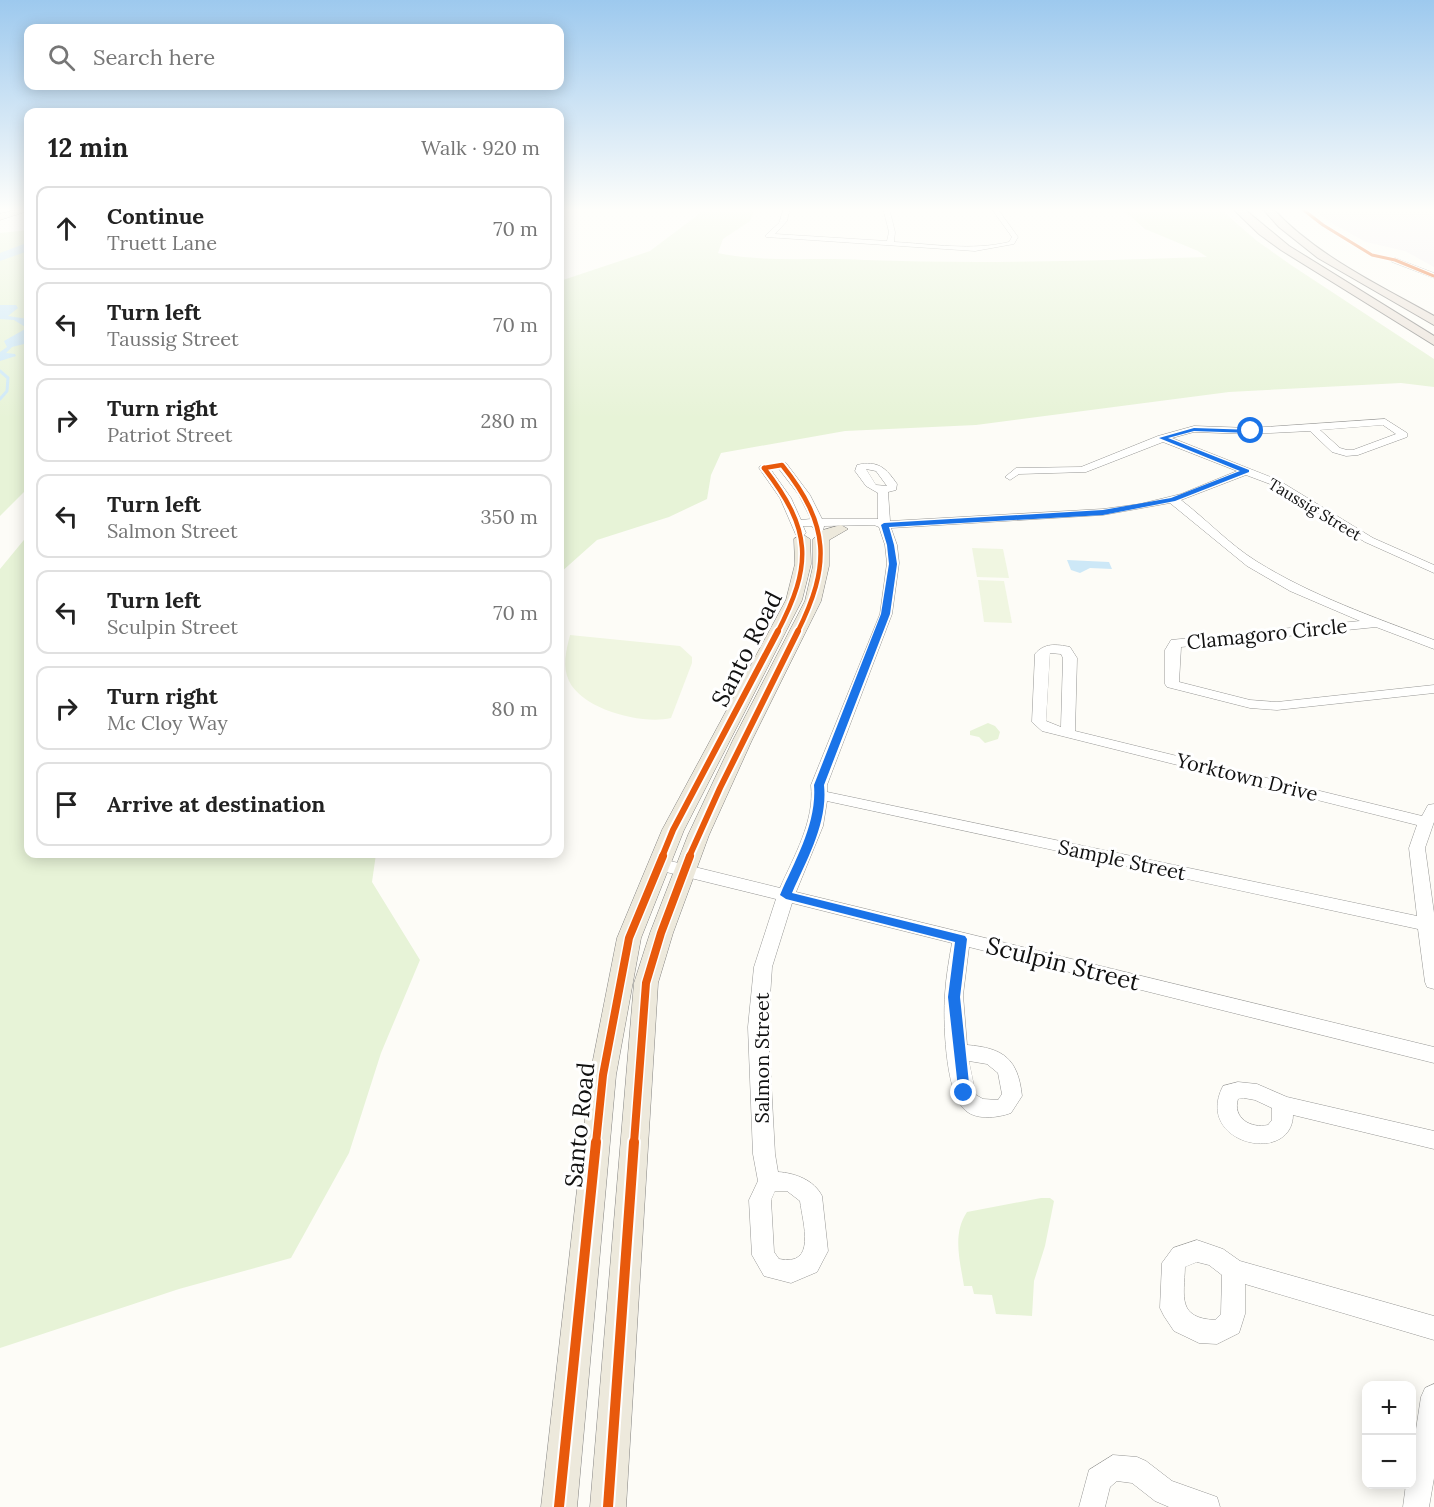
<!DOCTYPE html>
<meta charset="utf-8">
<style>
:root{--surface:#fff;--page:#f2f2f2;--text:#222;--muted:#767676;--line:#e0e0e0}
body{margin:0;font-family:Lora,serif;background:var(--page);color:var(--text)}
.controls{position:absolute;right:18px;bottom:18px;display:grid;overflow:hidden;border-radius:12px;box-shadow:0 3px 15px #0003}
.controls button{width:54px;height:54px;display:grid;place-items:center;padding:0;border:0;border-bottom:2px solid var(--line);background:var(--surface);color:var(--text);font:30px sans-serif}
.stop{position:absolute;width:18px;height:18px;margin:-14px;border:4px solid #1a73e8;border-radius:50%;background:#fff}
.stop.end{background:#1a73e8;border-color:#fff;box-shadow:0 2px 6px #0008}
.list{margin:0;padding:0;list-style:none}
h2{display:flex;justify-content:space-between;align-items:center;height:78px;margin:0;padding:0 24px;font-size:26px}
h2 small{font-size:20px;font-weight:400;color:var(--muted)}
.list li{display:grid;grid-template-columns:39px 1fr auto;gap:18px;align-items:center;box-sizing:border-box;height:84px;margin:0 12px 12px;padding:0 12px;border:2px solid var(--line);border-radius:12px}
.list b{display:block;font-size:22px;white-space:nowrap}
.list p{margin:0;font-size:20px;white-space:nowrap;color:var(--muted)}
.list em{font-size:20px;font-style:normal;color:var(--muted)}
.icon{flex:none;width:33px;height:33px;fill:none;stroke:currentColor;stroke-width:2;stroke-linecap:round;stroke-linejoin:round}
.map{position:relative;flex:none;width:1434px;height:1507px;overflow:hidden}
.search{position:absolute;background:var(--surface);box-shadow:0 3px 15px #0003;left:24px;top:24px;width:540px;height:66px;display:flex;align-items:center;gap:15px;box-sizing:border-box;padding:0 21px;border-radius:12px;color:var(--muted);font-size:22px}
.panel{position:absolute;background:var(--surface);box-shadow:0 3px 15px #0003;left:24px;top:108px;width:540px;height:750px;border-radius:12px}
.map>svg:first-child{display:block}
</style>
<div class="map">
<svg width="1434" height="1507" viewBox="0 0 1434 1507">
<rect width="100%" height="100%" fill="#fdfcf7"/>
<path fill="#f5f0f3" d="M 1310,208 L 1434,208 L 1434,267 L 1405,251 L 1366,242 L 1333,224 Z"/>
<g fill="#e7f3d7">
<path d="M 707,208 L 755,208 L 750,221 L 723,239 L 718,253 C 766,263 815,257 864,260 C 978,264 1092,261 1207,257 L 1198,251 L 1145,229 L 1122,209 L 1219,208 L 1257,241 L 1291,265 L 1434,359 L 1434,387 L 1401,383 L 1229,392 L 976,425 L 845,431 L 721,453 L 711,475 L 707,499 L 669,517 L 597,540 L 560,573 L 560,281 L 650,251 Z"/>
<path d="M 28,230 L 28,488 L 0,516 L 0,233 Z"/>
<path d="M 28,535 L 28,854 L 376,854 L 372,882 L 420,960 L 381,1053 L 349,1153 L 291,1258 L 179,1289 L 0,1348 L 0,569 Z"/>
<path d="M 988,723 L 995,726 L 1000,732 L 998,739 L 985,743 L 979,737 L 970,735 L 970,731 Z"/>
<path d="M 1041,1198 L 1050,1198 L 1054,1201 L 1045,1246 L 1034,1281 L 1032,1316 L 996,1314 L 992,1295 L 974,1294 L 972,1286 L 964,1286 C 960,1261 952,1234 967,1212 Z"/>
</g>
<g fill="#f0f6e1">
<path d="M 972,548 L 1003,549 L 1009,578 L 977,577 Z"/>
<path d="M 978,580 L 1004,581 L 1012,623 L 984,622 Z"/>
<path d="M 570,635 L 680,646 L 692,657 L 692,663 L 671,718 C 643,725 583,710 569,681 C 562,666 566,651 570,635 Z"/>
</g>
<g fill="#cde8f7">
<path d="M 0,305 L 16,305 L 18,308 L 8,316 L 28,319 L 28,343 L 12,347 L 6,353 L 15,354 L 16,356 L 0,361 L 0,352 L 7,347 L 4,341 L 27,328 L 14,320 L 0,319 Z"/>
<path d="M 1067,560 L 1109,562 L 1112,569 L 1090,568 L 1080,573 L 1071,570 Z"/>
</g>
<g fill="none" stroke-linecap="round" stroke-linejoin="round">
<path stroke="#cde8f7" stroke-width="3" d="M 0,371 L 8,378 L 7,391 L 0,399"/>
<path fill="#cde8f7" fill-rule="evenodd" d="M 24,244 L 28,244 L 28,251 L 0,261 L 0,253 Z"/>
<g stroke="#979795" stroke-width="1">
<g id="minor">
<path d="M 784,208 L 790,208 L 787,221 L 775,234 L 887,241 L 889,232 L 883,208 L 889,208 L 895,232 L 894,242 C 932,244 972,251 1009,242 L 1012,237 L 991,208 L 997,208 L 1018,237 L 1014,244 L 975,251 L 766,237 L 766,235 L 779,223 Z"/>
<path d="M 1395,258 L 1434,273 L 1434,278 L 1392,262 Z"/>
<path d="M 1385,419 L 1407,433 L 1407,437 L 1358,455 L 1346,456 L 1332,452 L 1310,431 L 1250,434 L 1194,432 L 1172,438 L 1278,480 L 1373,538 L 1434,565 L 1434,573 L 1365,542 L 1270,484 L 1246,475 L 1181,500 C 1207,520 1229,544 1256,561 C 1312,596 1374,617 1434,640 L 1434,649 L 1376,627 L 1181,647 L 1179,682 L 1250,700 L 1277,702 L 1434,685 L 1434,693 L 1277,710 L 1250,708 L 1167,687 L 1165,684 L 1165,650 L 1171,640 L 1360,621 L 1290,591 L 1247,566 L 1170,503 L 1103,515 L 891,528 L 897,545 L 899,563 L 892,614 L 827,785 L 827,792 L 1417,916 L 1409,848 L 1417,825 L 1042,731 L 1032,722 L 1035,654 C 1044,643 1056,644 1070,647 L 1077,658 L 1075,731 L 1422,816 L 1428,805 L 1434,804 L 1434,822 L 1425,848 L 1434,913 L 1434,989 L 1427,987 L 1425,982 L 1418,929 L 827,801 L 823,826 L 796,892 L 1434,1047 L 1434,1063 L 969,947 L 963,995 L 967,1045 C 1004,1048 1018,1059 1022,1096 L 1011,1113 C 997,1118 974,1121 963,1108 C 945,1089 943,1019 945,994 C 946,977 949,960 952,943 L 792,903 L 772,967 L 768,1027 L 775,1154 L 778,1172 C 795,1173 814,1180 822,1196 L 828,1251 L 817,1272 L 791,1283 L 764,1276 L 752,1255 L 749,1200 L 758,1181 L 753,1154 L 748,1027 L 754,967 L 776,899 L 658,870 L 652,868 L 650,864 L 652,860 L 658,858 L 780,888 C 794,856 815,821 811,785 L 880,614 L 887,563 L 885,545 L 879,527 L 874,525 L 824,526 L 823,531 L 815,531 L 812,526 L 803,526 L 806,533 L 804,535 L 796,535 L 780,498 L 759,468 L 760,466 L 786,463 L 810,495 L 822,519 L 878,519 L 878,493 L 866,486 L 855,471 L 857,465 C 878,460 886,468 897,484 L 896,490 L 888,492 L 890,521 L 1103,509 L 1140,504 L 1181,494 L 1237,471 L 1163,442 L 1086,472 L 1019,474 L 1010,480 L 1005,477 L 1016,468 L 1081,467 L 1158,436 L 1194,426 L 1250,428 ZM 1383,425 L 1396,434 L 1353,450 L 1347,450 L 1340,448 L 1320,430 ZM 779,469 L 799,495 L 811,519 L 801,520 L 791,498 L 771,470 ZM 866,469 L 876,471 L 887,486 L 876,485 ZM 1050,653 L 1061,654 L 1063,658 L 1061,727 L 1046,721 ZM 969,1061 L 987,1064 L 998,1073 L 1002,1094 L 998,1100 L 983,1099 L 976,1095 ZM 775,1191 L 787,1191 L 800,1201 C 803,1224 817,1267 779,1259 L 774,1252 L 771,1200 Z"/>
<path d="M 1238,1082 L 1257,1084 L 1287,1097 L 1434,1131 L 1434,1149 L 1293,1115 C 1292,1166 1193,1144 1223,1086 ZM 1244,1098 L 1255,1100 L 1272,1108 L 1272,1120 L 1268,1125 C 1251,1129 1232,1118 1238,1099 Z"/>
<path d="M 1197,1240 L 1223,1249 L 1240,1261 L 1434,1316 L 1434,1340 L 1245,1284 L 1245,1314 L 1239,1333 L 1217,1344 L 1199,1343 L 1174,1331 L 1164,1316 L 1160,1308 L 1162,1263 L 1173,1248 ZM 1197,1262 L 1209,1265 L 1222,1275 L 1221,1314 L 1215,1320 C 1177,1318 1184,1297 1185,1267 Z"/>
<path d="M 1434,1384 L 1434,1478 L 1429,1507 L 1403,1507 L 1406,1484 L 1412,1484 L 1412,1455 L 1421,1397 L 1425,1388 Z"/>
<path d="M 1113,1455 L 1137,1457 L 1146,1461 L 1172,1481 L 1217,1497 L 1220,1507 L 1169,1507 L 1155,1501 L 1132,1483 L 1117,1481 L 1110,1487 L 1105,1507 L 1079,1507 L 1089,1470 Z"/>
</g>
</g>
<g stroke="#858482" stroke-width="1">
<g id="major">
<path d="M 23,208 L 28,208 L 28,211 L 0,220 L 0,214 Z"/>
<path d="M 841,525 L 848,529 L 829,540 L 829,566 L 821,601 L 752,740 L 709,835 L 673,933 L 658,983 L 626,1507 L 590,1507 L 634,983 L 650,933 L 688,835 L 733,740 L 805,601 L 813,566 L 813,539 L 823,530 Z"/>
<path d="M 802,534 L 810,539 L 811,564 L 802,600 L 684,830 L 641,938 L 616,1075 L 577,1507 L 541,1507 L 590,1075 L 617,938 L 662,830 L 786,600 L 795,564 L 794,539 Z"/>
</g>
</g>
<g stroke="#858482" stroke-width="2">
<g id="highway">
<path d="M 1232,208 L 1243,208 L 1289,246 L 1434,336 L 1434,345 L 1281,250 L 1259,234 Z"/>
<path d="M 1262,208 L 1272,208 C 1317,256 1377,284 1434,316 L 1434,325 L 1318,258 L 1279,227 Z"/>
</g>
</g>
<use href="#minor" fill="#fffffe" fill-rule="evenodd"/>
<use href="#major" fill="#ede9dc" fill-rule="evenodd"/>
<use href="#highway" fill="#eae1d8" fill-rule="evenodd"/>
<g stroke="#fff" stroke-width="4.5">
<path id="cycleway-far4" d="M 1301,208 L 1323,225 L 1372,255 L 1395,260 L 1434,276"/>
</g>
<g stroke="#fff" stroke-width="8">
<g id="cycleway-far3">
<path d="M 764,468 C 812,530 813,564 777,633"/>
<path d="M 764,468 L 782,465 C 830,525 831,565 797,633"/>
</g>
</g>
<g stroke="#fff" stroke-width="10">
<g id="cycleway-far2">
<path d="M 662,857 L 673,830 L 778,631"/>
<path d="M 689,857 L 720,788 L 798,631"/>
</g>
</g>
<g stroke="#fff" stroke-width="11">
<g id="cycleway-far1">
<path d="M 596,1143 L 603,1075 L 629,938 L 663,856"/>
<path d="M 634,1143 L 646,983 L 661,933 L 690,856"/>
</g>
</g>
<g stroke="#fff" stroke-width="14">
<g id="cycleway">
<path d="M 559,1507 L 596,1142"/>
<path d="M 608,1507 L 634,1142"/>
</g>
</g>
<use href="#cycleway-far4" stroke="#e8590c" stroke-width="3"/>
<use href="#cycleway-far3" stroke="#e8590c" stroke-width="4.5"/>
<use href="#cycleway-far2" stroke="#e8590c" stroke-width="6"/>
<use href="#cycleway-far1" stroke="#e8590c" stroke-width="8"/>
<use href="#cycleway" stroke="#e8590c" stroke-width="10"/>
</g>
<linearGradient id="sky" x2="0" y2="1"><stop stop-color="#9dc9ee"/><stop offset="0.5" stop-color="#fefefb"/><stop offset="1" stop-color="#fefefb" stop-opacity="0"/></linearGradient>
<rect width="1434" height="419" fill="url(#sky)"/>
<path fill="#1a73e8" d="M 1194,428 L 1253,430 L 1251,433 L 1194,431 L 1168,438 L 1249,470 L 1249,472 L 1175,501 L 1103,515 L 889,527 L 894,545 L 897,564 L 890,614 L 824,785 C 828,823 807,859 792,893 L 965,936 L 967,939 L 960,997 L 970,1093 L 968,1097 L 959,1097 L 948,997 L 955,942 L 786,899 L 780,895 C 795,860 817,824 814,785 L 881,614 L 889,564 L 887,545 L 881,525 L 884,523 L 1103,510 L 1171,498 L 1240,471 L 1159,438 Z"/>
<g text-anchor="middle" stroke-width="6" stroke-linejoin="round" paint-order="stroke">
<g font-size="16" fill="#111" stroke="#fff">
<text transform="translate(1315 509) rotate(31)" y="6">Taussig Street</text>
</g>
<g font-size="20" fill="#111" stroke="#fff">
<text transform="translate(1267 634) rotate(-6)" y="7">Clamagoro Circle</text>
<text transform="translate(1247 777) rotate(14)" y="7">Yorktown Drive</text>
<text transform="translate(1122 860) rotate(12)" y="7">Sample Street</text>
<text transform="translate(762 1058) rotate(-90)" y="7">Salmon Street</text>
</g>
<g font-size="24" fill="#111" stroke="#fff">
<text transform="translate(747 649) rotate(-63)" y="8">Santo Road</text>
<text transform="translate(1063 964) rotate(14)" y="8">Sculpin Street</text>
<text transform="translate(580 1125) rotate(-84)" y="8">Santo Road</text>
</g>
</g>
</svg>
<div class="controls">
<button>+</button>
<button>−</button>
</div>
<div class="stop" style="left:1251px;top:431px"></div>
<div class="stop end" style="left:964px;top:1093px"></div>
<div class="search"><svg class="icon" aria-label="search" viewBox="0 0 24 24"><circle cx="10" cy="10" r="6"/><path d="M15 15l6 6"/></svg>Search here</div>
<section class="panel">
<h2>12 min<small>Walk · 920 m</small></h2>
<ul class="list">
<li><svg class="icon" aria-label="ahead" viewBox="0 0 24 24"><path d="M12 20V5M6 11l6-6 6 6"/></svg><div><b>Continue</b><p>Truett Lane</p></div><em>70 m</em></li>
<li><svg class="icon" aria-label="left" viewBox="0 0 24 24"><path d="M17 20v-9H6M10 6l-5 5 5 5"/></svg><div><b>Turn left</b><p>Taussig Street</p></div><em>70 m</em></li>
<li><svg class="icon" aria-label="right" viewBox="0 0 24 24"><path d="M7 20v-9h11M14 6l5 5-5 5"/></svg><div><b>Turn right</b><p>Patriot Street</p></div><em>280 m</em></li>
<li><svg class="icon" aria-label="left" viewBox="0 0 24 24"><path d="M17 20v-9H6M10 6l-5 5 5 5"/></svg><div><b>Turn left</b><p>Salmon Street</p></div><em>350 m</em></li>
<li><svg class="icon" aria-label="left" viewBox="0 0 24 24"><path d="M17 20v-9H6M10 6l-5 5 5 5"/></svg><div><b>Turn left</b><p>Sculpin Street</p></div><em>70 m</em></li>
<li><svg class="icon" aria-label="right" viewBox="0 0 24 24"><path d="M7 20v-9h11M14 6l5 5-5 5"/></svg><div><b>Turn right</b><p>Mc Cloy Way</p></div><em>80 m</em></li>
<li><svg class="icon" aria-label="arrive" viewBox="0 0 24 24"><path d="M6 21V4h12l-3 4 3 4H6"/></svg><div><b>Arrive at destination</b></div></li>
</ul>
</section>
</div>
